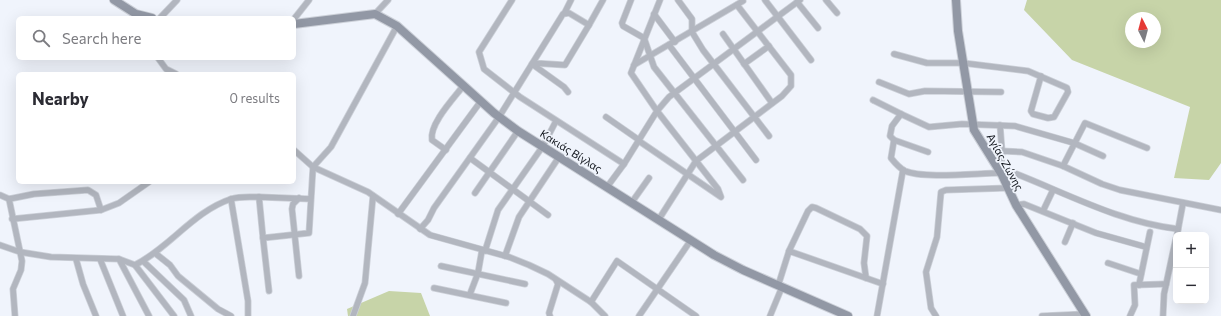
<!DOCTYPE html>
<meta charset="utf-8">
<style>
:root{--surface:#fff;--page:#f7f7f7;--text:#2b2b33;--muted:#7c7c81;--line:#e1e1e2}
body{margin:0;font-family:Commissioner,sans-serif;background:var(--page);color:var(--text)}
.controls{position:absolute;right:12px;bottom:12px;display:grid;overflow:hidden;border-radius:6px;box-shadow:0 4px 16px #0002}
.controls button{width:36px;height:36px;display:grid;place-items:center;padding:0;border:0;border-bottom:1px solid var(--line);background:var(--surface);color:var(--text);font:20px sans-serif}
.compass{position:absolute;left:1125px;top:12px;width:36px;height:36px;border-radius:50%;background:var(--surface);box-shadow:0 4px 16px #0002;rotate:354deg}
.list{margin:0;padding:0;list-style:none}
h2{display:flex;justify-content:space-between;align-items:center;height:52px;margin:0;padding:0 16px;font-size:17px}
h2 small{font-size:13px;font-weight:400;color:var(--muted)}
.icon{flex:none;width:22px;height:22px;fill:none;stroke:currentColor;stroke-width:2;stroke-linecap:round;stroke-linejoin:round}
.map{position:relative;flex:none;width:1221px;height:316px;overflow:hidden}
.search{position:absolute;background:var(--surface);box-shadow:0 4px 16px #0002;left:16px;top:16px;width:280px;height:44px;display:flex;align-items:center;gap:10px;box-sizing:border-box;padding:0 14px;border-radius:6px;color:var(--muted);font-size:15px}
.panel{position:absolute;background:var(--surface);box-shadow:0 4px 16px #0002;left:16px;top:72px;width:280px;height:112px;border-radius:6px}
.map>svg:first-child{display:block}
</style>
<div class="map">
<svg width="1221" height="316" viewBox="0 0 1221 316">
<rect width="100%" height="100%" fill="#f0f4fc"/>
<g fill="#c7d4a8" fill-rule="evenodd">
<path d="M 1027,0 L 1221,0 L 1221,163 L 1209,180 L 1174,178 L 1190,107 L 1072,60 L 1024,10 ZM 1131,18 L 1155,18 L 1155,42 L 1131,42 Z"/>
<path d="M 389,291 L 421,293 L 430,316 L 348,316 L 347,309 Z"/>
</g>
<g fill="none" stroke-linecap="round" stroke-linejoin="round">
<g stroke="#ccd0d8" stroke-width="7">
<g id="street">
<path d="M 512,0 L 479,52 L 484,69 L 520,97 L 624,164"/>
<path d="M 631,0 L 622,23 L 623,26 L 644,38 L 654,67 L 743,180"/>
<path d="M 678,0 L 692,19 L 692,32 L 703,50 L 769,136"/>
<path d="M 765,0 L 811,60"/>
<path d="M 826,0 L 837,13"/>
<path d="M 797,2 L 818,28"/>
<path d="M 565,12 L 571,0"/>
<path d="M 375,14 L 388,0"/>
<path d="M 654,14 L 675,42"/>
<path d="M 160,18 L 177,0"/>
<path d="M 294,19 L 309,0"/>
<path d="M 589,25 L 603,0"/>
<path d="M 723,34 L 772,103"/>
<path d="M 669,45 L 756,160"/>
<path d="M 894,54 L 927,63 L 963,63 L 1028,71 L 1065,87 L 1067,88 L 1068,92 L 1054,117 L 1048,118 L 1033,114 L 1031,111 L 1041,76"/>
<path d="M 158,58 L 166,69 L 176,74"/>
<path d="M 532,64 L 564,87 L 568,92"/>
<path d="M 744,64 L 769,46"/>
<path d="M 634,65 L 743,1"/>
<path d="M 879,82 L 909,94 L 925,91 L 1001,92"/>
<path d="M 873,100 L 901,114"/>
<path d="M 606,117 L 639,140"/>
<path d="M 1000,125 L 1002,151"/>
<path d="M 894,140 L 890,136 L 892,126 L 901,114 L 929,127 L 962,124 L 1015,126 L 1074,143 L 1103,156"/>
<path d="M 639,141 L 721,197 L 718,189 L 657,111 L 669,97 L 800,0"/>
<path d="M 294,150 L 313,167 L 368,192 L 430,235 L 509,257 L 529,265 L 548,274 L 591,302 L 605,316"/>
<path d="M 446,150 L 432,140 C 429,124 454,98 464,85"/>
<path d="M 928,152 L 894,140 L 891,158 C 895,163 899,168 905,171 C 923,179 978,173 1001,173 L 1002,151 L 1022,152 L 1063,166 L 1102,184 L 1120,190 L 1221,210"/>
<path d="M 470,158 L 548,215"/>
<path d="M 1063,166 L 1085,123 L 1147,148"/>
<path d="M 1002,175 L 1005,172 L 1014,173 C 1068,194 1119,222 1178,229"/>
<path d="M 607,187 L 624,164 L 657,111 L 631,73 L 660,0"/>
<path d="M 475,193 L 518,131"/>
<path d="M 0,195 L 9,199 L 34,194 L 88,190 L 96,195 L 101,210"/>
<path d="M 299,198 L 293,204 L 292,209 L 299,276"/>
<path d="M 9,199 L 22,261 L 21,270 L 13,289 L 15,316"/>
<path d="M 231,199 L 248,301 L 248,316"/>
<path d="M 311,199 L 259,197 L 263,238 L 309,233 L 313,167 L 331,147 L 397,26"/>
<path d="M 632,202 L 649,178"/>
<path d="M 1016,205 L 1024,204 L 1096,233 L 1146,247"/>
<path d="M 1043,211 L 1053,190"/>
<path d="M 398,214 L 481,101"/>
<path d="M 12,219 L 101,210 L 119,203 L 149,182"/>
<path d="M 659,219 L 696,161 L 782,96 L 791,86 L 791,75 L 737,5"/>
<path d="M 420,229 L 428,220 L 434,208 L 499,117 L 563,14 L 569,13 L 589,25 L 565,65 L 533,63"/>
<path d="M 1177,235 L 1183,203"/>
<path d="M 263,238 L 269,291"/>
<path d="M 1065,242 L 1073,223"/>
<path d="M 0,245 L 20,252 L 51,257 L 119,259 L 149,316"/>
<path d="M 485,251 L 498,210 L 543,146 L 556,121"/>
<path d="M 789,251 L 808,211 L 812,207 L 816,208 L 860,229 L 867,236 L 864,263 L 866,278"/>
<path d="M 155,253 L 170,265 L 178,276 L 218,309 L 231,316"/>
<path d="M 505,256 L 519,217 L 559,157"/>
<path d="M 76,259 L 83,284 L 96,316"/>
<path d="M 100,259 L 123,316"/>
<path d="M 119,259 L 135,265"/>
<path d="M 144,262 L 184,300 L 191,316"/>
<path d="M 1108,263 L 1141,274"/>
<path d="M 441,266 L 525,284"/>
<path d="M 1139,285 L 1150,232"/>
<path d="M 778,286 L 789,251 L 883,284"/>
<path d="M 434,288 L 506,303"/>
<path d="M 470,294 L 478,273 L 482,250"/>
<path d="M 591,302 L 617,261 L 696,316"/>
<path d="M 174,316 L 135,265 C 169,248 194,211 231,199 C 240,196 249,197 259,197"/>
<path d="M 353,316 L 365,283 L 373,196"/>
<path d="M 550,316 L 549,313 L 558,284 L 556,280"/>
<path d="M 639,316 L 691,240"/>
<path d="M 770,316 L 782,287"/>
<path d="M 877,316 L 903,170"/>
<path d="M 936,316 L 931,308 L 926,272 L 937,237 L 941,192 L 946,190 L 1008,188"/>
<path d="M 1042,316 L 1085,314"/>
<path d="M 1130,316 L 1135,305 L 1134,285 L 1166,284"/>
<path d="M 1163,316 L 1164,294 L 1176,238"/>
</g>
</g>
<g stroke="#ccd0d8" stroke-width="10">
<g id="secondary">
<path d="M 114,0 L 136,14 L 152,18"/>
<path d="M 956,0 L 958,31 L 974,130 L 1002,175 L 1016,205 L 1086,316"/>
<path d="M 294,24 L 375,14 L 397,26 L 494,113 L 518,131 L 714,255 L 743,270 L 848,316"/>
</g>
</g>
<use href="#street" stroke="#b2b6bf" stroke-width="5.5"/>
<use href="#secondary" stroke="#9298a5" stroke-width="8"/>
</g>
<g text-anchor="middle" stroke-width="3.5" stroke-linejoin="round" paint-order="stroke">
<g font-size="11" fill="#11151c" stroke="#f0f4fc">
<text transform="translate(571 151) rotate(32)" y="4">Κακιάς Βίγλας</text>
<text transform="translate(1005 162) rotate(61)" y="4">Αγίας Ζώνης</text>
</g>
</g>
</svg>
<div class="controls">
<button>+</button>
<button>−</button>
</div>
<svg class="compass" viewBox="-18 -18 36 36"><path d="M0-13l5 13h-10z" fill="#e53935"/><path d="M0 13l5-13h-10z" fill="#7c7c81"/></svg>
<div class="search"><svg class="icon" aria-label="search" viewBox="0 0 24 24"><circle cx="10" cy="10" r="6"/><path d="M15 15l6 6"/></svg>Search here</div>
<section class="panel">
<h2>Nearby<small>0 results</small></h2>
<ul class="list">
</ul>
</section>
</div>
